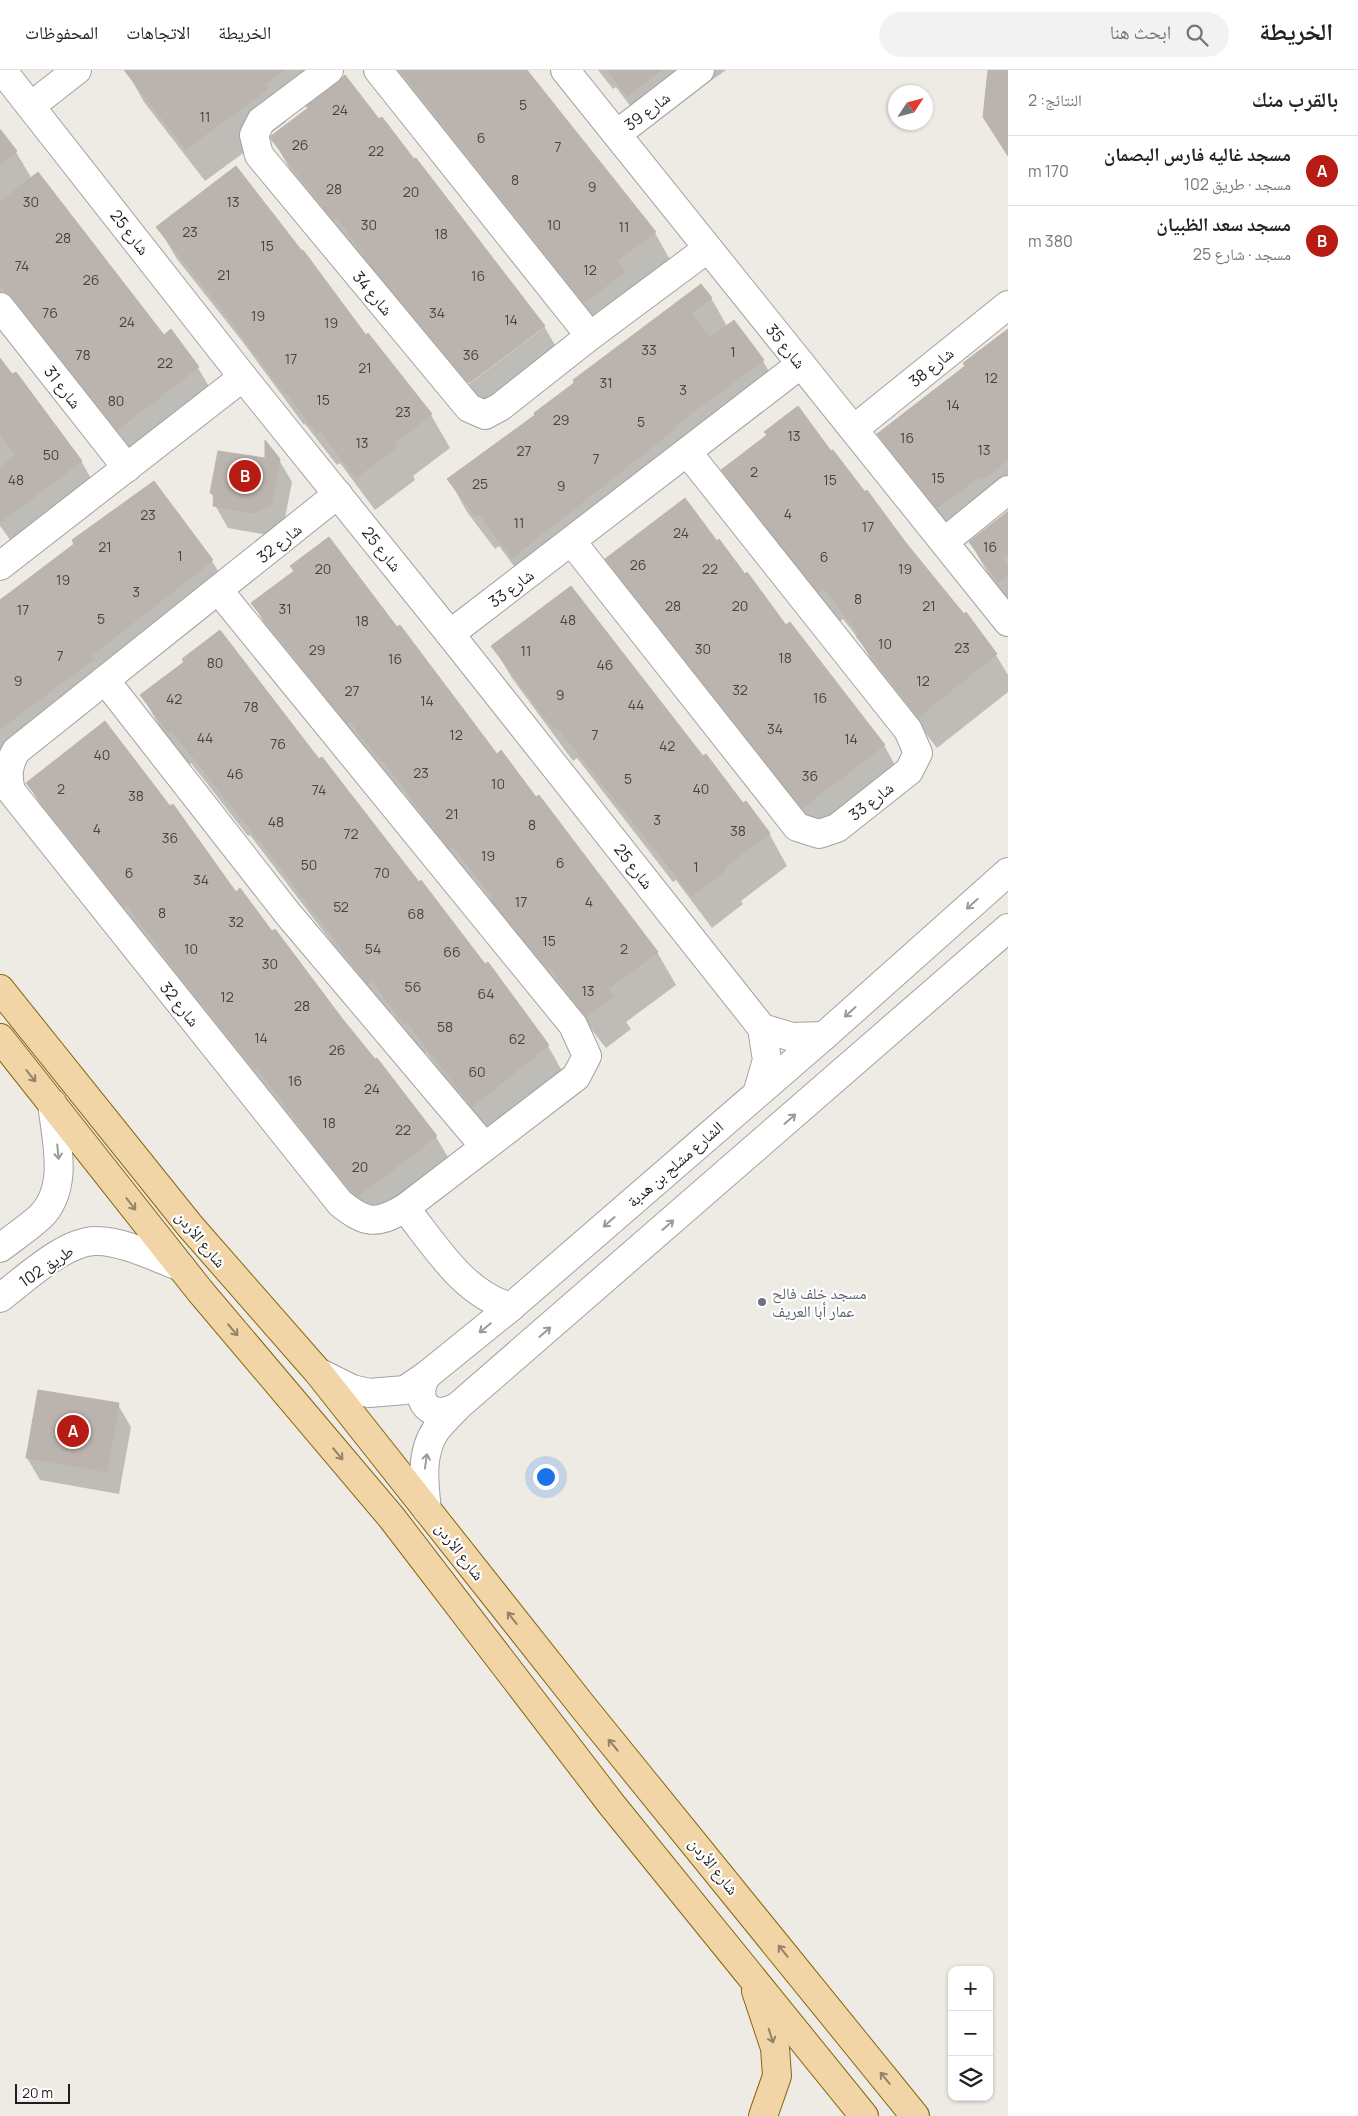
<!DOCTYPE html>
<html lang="ar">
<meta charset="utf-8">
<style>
:root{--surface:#fff;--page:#f2f2f2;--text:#222;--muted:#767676;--line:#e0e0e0;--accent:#b71c14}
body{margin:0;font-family:Manrope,"Noto Naskh Arabic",sans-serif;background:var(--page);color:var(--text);direction:rtl}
.controls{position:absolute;right:15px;bottom:15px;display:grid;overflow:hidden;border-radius:10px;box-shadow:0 1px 4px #0004}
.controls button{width:45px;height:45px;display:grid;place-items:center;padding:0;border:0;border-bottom:1px solid var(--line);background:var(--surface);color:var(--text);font:25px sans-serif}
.compass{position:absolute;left:888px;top:15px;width:45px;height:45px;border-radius:50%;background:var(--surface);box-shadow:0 1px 4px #0004;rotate:54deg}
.scale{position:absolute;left:15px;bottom:12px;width:55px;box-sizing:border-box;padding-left:5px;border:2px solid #1e1e1e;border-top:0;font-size:14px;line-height:18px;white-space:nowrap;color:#1e1e1e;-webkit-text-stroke:4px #fff;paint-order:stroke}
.you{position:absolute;left:545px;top:1406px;width:18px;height:18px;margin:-12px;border:4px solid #fff;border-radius:50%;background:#1a73e8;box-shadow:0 0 0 8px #1a73e833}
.badge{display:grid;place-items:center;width:32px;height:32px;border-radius:50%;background:var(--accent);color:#fff;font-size:16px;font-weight:700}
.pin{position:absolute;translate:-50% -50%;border:2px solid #fff;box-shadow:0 1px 5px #0006}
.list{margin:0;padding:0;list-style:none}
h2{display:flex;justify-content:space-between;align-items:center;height:65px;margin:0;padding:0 20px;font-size:21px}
h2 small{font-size:16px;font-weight:400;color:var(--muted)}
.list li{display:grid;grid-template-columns:32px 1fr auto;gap:15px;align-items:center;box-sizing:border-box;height:70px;padding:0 20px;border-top:1px solid var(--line)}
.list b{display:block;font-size:19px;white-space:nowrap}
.list p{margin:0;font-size:16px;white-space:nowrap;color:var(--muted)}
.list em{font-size:16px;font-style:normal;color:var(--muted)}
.icon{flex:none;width:28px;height:28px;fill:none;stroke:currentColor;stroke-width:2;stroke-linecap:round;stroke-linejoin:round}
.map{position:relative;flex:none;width:1008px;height:2046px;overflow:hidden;direction:ltr}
header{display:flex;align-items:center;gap:30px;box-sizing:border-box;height:70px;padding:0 25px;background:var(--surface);border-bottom:1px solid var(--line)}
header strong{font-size:24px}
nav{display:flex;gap:28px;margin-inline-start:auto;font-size:18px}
.search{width:350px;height:45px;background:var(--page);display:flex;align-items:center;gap:12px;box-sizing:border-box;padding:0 18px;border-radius:28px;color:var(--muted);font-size:19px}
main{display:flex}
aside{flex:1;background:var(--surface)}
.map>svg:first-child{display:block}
</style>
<header>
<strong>الخريطة</strong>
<div class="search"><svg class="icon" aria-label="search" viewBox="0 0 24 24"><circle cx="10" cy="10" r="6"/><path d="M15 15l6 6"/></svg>ابحث هنا</div>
<nav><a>الخريطة</a><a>الاتجاهات</a><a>المحفوظات</a></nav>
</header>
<main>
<aside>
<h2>بالقرب منك<small>النتائج: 2</small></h2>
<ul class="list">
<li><span class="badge">A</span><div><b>مسجد غاليه فارس البصمان</b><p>مسجد · طريق 102</p></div><em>170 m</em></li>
<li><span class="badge">B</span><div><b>مسجد سعد الظبيان</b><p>مسجد · شارع 25</p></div><em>380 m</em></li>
</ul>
</aside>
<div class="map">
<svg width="1008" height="2046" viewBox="0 0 1008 2046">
<rect width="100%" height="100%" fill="#eeebe5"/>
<g fill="#0003">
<path d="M 126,0 L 345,0 L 283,47 L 286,52 L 205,111 L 144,32 Z"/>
<path d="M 397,0 L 524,0 L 655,163 L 673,195 L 603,265 Z"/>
<path d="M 598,0 L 726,0 L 646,57 L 616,17 L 613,19 Z"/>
<path d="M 0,60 L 16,82 L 32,109 L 163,266 L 170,261 L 198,298 L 217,330 L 136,391 L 0,224 Z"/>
<path d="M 272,68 L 544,256 L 563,289 L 488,345 L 465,317 L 542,259 L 542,256 L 464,315 L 388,225 L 356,179 L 353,181 L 291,101 Z"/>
<path d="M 158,157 L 365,266 L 368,265 L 431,345 L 450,378 L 413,406 L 415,410 L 375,440 L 340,393 L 337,395 L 305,354 L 304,355 L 242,271 L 177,189 Z"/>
<path d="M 711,228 L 727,256 L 763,291 L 781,323 L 531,519 L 499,476 L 495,479 L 467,442 L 449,409 Z"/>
<path d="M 1008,261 L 1008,436 L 956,470 L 897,396 L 878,364 L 967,297 L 965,293 Z"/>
<path d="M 0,290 L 81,391 L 100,424 L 20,483 L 0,456 Z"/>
<path d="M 831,383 L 996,585 L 1008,605 L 1008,622 L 937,678 L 876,599 L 861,572 L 843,549 L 838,553 L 741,432 L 723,400 Z"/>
<path d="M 279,390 L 292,412 L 283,458 L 268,465 L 228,458 L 215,435 L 215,430 L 211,423 Z"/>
<path d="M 1008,443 L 1008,530 L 989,505 L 970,472 Z"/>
<path d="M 717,472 L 884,675 L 902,708 L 822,769 L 626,522 L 607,489 Z"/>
<path d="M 76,474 L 212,491 L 231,523 L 0,709 L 0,531 Z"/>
<path d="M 253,533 L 397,559 L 497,685 L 536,728 L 657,882 L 676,915 L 626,952 L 631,959 L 606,978 L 473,808 L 469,810 L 403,722 L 400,724 L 370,683 L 367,685 L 271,566 Z"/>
<path d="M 493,576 L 703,687 L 769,763 L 787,796 L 741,831 L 743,834 L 712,858 L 676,810 L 673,812 L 577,688 L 573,691 L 512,608 Z"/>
<path d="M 142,625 L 319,691 L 548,976 L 566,1008 L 491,1069 L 426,983 L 424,985 L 391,942 L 387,945 L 250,765 L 248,766 L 191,693 L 189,695 L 160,657 Z"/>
<path d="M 28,714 L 236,823 L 436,1067 L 455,1099 L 377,1158 L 348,1126 L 277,1030 L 275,1031 L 234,982 L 146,866 L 143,869 L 47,746 Z"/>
<path d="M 118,1335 L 131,1357 L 119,1424 L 40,1410 L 27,1388 Z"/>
</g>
<g fill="#bbb4ae" stroke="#beb3a9">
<path d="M 124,0 L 284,0 L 265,14 L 268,19 L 186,79 Z"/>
<path d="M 400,0 L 527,0 L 656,162 L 617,191 L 625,202 L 584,233 Z"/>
<path d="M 607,0 L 661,0 L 627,26 Z"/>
<path d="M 988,0 L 1008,0 L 1008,86 L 983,47 Z"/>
<path d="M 345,5 L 379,49 L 382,47 L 414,89 L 416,88 L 545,256 L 469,313 L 368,192 L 337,147 L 333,150 L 271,69 L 271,66 L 308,38 L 306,36 L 338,12 Z"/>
<path d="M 0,59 L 17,81 L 0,94 Z"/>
<path d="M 236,96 L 302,181 L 303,180 L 366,265 L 368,263 L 432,344 L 394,373 L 397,377 L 356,408 L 320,361 L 317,364 L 286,322 L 284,323 L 221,238 L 156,157 Z"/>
<path d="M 38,102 L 164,265 L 171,259 L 199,297 L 117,360 L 12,227 L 0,216 L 0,132 Z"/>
<path d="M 701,214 L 712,228 L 691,243 L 710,268 L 734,250 L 764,290 L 674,356 L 676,358 L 512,488 L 479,444 L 476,447 L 447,409 L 535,345 L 534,343 L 574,313 L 573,310 Z"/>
<path d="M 1008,259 L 1008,390 L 981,410 L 979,407 L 937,438 L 877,364 L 965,296 L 963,293 Z"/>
<path d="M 0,288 L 12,304 L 16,302 L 82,391 L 0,452 L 0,398 L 16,385 L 0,364 Z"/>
<path d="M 798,336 L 831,381 L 833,380 L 865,422 L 867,420 L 906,473 L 964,544 L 966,542 L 997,584 L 918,647 L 856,566 L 859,564 L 824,518 L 818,522 L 721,400 L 767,365 L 764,362 Z"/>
<path d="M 265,370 L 280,389 L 271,435 L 255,443 L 213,436 L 214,424 L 210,423 L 218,381 L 265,388 Z"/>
<path d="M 154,411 L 213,490 L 91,586 L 94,589 L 0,659 L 0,530 L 74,474 L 72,470 Z"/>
<path d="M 685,428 L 717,471 L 719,469 L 745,504 L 747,502 L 786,555 L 790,552 L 885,675 L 802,738 L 605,489 Z"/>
<path d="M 1008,441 L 1008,483 L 1001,488 L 1008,497 L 1008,505 L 999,512 L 969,472 Z"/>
<path d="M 329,467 L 397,557 L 400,555 L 497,684 L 501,680 L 536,727 L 539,725 L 658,882 L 608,919 L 613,926 L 586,946 L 550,898 L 548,899 L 494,834 L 491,830 L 493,828 L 453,776 L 449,779 L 383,690 L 381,692 L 350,651 L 347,654 L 251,533 L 294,501 L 290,496 Z"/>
<path d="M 571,516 L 703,686 L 706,684 L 743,733 L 746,731 L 770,763 L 723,798 L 725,801 L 692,826 L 557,657 L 554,659 L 491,576 Z"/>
<path d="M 220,560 L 319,689 L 322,687 L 419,812 L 421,810 L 485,894 L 488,892 L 549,975 L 472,1037 L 407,952 L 404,954 L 372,911 L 368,914 L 271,785 L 172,661 L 169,663 L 140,625 L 184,592 L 182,589 Z"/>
<path d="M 105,651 L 170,736 L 173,734 L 236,822 L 240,818 L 272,861 L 275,859 L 341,947 L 375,989 L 377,988 L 437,1066 L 357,1127 L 328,1093 L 257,998 L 255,1000 L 182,909 L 127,835 L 124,837 L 26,713 Z"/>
<path d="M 38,1320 L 119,1333 L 107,1402 L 26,1388 Z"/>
</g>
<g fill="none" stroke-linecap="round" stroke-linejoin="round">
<g stroke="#a2a2a2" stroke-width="30">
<g id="minor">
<path d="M 2,0 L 243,307 L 450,564 L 762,958 L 767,990 L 758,1021"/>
<path d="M 329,0 L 261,51 L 254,65 L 259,85 L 469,338 L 485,345 L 500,337 L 590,266 L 707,179"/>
<path d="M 378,0 L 590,266"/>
<path d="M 565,0 L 1008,552"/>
<path d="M 31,36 L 77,0"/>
<path d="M 617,64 L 700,0"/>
<path d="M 0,237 L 127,398"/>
<path d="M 854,359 L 1008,235"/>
<path d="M 572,472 L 797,757 L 819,764 L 837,758 L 909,701 L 918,683 L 908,660 L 688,383"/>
<path d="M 944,472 L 1008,420"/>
<path d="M 0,496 L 243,307"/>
<path d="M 219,521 L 573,955 L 587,986 L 576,1007 L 405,1138 C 376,1155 366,1154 340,1133 L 11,721 C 7,705 8,695 16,681 L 338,424"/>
<path d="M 450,564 L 801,294"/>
<path d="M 105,610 L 288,844 L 484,1076"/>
<path d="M 762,958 L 792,967 L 824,966"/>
<path d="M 405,1138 C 435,1175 463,1224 511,1237"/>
<path d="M 0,1178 C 13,1168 28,1158 40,1147 C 70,1118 56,1070 52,1033"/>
<path d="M 0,1228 C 25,1209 66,1170 97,1171 C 123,1171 157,1188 181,1197"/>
<path d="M 318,1302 L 352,1319 L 369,1323 L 405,1320 L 427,1305 L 511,1237 L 824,966 L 1008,802"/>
<path d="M 427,1305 C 411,1330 431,1352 457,1337"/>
<path d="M 427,1440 C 424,1414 420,1383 436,1360 C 442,1352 450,1345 457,1337 L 1008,858"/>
</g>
</g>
<g stroke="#89660f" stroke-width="30">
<g id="major">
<path d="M 0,919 L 190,1156 L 318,1302 L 584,1638 L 915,2046"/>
<path d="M 0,968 L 200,1221 L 392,1448 L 612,1735 L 864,2046"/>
<path d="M 756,1921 L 775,1978 L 777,2006 L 763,2046"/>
</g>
</g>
<use href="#minor" stroke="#fff" stroke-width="28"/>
<use href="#major" stroke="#f2d5a6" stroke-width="28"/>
</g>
<defs><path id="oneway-shaft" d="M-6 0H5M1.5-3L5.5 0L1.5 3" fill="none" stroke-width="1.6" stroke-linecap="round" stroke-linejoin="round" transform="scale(1.25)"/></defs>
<g stroke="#9a9a9a">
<use href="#oneway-shaft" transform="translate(972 834) rotate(138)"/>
<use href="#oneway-shaft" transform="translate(850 942) rotate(138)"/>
<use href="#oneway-shaft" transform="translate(790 1049) rotate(-41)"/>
<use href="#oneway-shaft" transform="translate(58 1082) rotate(84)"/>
<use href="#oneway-shaft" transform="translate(609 1152) rotate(139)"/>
<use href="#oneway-shaft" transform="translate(668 1155) rotate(-41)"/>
<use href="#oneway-shaft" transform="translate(485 1258) rotate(141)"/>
<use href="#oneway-shaft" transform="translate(545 1262) rotate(-41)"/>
<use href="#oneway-shaft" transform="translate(426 1391) rotate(-82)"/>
</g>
<g stroke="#938369">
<use href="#oneway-shaft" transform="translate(31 1006) rotate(51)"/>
<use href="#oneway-shaft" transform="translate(131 1134) rotate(52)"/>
<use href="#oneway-shaft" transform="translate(233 1260) rotate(50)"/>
<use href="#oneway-shaft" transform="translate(338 1384) rotate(50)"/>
<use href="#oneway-shaft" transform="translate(512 1548) rotate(-128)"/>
<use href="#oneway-shaft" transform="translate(613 1675) rotate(-130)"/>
<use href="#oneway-shaft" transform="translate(783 1881) rotate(-129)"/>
<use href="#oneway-shaft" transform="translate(771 1966) rotate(72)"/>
<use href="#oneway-shaft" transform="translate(885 2008) rotate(-129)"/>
</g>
<circle fill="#6b7280" stroke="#fff" stroke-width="2" cx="762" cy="1232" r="5"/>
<g text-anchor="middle" stroke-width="4.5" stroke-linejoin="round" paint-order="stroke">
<g font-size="14" fill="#454442">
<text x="523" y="40">5</text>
<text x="340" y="45">24</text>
<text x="205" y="52">11</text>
<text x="481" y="73">6</text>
<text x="300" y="80">26</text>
<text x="558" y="82">7</text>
<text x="376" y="86">22</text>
<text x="515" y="115">8</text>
<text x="592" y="122">9</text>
<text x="334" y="124">28</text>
<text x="411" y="127">20</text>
<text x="31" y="137">30</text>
<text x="233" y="137">13</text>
<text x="369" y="160">30</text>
<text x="554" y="160">10</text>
<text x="624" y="162">11</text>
<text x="190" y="167">23</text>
<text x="441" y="169">18</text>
<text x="63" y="173">28</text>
<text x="267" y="181">15</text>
<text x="22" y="201">74</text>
<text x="590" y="205">12</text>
<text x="224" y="210">21</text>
<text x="478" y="211">16</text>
<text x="91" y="215">26</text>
<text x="50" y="248">76</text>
<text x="437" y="248">34</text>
<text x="258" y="251">19</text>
<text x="511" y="255">14</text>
<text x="127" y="257">24</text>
<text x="331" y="258">19</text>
<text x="649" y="285">33</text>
<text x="733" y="287">1</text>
<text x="83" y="290">78</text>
<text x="471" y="290">36</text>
<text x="291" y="294">17</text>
<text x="165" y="298">22</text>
<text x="365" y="303">21</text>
<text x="991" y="313">12</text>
<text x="606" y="318">31</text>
<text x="683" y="325">3</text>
<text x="323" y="335">15</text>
<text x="116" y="336">80</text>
<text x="953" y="340">14</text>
<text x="403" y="347">23</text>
<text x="561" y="355">29</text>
<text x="641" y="357">5</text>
<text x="794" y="371">13</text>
<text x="907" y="373">16</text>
<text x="362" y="378">13</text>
<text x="984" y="385">13</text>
<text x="524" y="386">27</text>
<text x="51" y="390">50</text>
<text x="596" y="394">7</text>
<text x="754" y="407">2</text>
<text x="938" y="413">15</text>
<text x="16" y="415">48</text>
<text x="830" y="415">15</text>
<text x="480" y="419">25</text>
<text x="561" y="421">9</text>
<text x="788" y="449">4</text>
<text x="148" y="450">23</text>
<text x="519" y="458">11</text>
<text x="868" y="462">17</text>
<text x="681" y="468">24</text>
<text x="105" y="482">21</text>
<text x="990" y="482">16</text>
<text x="180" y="491">1</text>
<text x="824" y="492">6</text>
<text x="638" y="500">26</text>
<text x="323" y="504">20</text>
<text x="710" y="504">22</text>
<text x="905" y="504">19</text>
<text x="63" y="515">19</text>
<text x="136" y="527">3</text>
<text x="858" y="534">8</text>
<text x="673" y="541">28</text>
<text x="740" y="541">20</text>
<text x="929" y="541">21</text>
<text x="285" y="544">31</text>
<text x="23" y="545">17</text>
<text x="101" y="554">5</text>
<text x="568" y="555">48</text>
<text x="362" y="556">18</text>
<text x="885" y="579">10</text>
<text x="962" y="583">23</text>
<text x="703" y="584">30</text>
<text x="317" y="585">29</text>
<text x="526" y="586">11</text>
<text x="60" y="591">7</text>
<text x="785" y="593">18</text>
<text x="395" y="594">16</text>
<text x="215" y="598">80</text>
<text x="605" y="600">46</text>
<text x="18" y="616">9</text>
<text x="923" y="616">12</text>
<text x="740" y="625">32</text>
<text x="352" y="626">27</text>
<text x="560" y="630">9</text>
<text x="820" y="633">16</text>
<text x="174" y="634">42</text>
<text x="427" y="636">14</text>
<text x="636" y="640">44</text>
<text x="251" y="642">78</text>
<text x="775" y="664">34</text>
<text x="456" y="670">12</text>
<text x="595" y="670">7</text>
<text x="205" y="673">44</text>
<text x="851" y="674">14</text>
<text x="278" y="679">76</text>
<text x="667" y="681">42</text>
<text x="102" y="690">40</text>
<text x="421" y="708">23</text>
<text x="235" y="709">46</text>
<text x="810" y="711">36</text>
<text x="628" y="714">5</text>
<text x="498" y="719">10</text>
<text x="61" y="724">2</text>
<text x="701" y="724">40</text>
<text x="319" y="725">74</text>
<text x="136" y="731">38</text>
<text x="452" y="749">21</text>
<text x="657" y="755">3</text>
<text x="276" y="757">48</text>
<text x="532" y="760">8</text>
<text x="97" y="764">4</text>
<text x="738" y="766">38</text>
<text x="351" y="769">72</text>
<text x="170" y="773">36</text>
<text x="488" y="791">19</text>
<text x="560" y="798">6</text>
<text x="309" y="800">50</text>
<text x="696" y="802">1</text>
<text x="129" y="808">6</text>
<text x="382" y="808">70</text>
<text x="201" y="815">34</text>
<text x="521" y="837">17</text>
<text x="589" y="837">4</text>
<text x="341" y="842">52</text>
<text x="162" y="848">8</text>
<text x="416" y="849">68</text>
<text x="236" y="857">32</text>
<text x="549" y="876">15</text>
<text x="191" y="884">10</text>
<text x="373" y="884">54</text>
<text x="624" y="884">2</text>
<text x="452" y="887">66</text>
<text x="270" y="899">30</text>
<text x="413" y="922">56</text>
<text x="588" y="926">13</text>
<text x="486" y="929">64</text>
<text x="227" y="932">12</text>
<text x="302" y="941">28</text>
<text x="445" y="962">58</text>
<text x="261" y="973">14</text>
<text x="517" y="974">62</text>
<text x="337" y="985">26</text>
<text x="477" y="1007">60</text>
<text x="295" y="1016">16</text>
<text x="372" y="1024">24</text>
<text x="329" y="1058">18</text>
<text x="403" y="1065">22</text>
<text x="360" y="1102">20</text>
</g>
<g font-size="16" fill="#1e1e1e" stroke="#fff">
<text transform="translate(647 41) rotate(-37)" y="6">شارع 39</text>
<text transform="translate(130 162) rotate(52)" y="6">شارع 25</text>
<text transform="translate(373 223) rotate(50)" y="6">شارع 34</text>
<text transform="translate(786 276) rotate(51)" y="6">شارع 35</text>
<text transform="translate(931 297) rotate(-39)" y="6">شارع 38</text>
<text transform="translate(63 317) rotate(52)" y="6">شارع 31</text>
<text transform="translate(279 473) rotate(-39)" y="6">شارع 32</text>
<text transform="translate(382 479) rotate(51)" y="6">شارع 25</text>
<text transform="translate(511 518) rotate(-37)" y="6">شارع 33</text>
<text transform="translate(871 731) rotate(-38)" y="6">شارع 33</text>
<text transform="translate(634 796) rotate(52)" y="6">شارع 25</text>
<text transform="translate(180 934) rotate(51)" y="6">شارع 32</text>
<text transform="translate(675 1094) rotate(-41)" y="6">الشارع مشلح بن هدبة</text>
<text transform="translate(201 1169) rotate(50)" y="6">شارع الأردن</text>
<text transform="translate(46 1196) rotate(-34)" y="6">طريق 102</text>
<text transform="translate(460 1481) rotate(52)" y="6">شارع الأردن</text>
<text transform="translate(714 1796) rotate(51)" y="6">شارع الأردن</text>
</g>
<g font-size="16" fill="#5b616d" stroke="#fff" text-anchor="start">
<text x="772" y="1229">مسجد خلف فالح<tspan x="772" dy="18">عمار أبا العريف</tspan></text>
</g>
</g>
</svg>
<div class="controls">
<button>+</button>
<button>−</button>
<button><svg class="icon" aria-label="layers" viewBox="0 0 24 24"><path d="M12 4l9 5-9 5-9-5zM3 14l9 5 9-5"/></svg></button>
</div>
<svg class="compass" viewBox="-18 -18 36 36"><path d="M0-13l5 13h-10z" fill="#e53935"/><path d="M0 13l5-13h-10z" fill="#767676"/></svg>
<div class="scale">20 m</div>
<div class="you"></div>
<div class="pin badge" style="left:73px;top:1361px">A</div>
<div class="pin badge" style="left:245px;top:406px">B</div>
</div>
</main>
